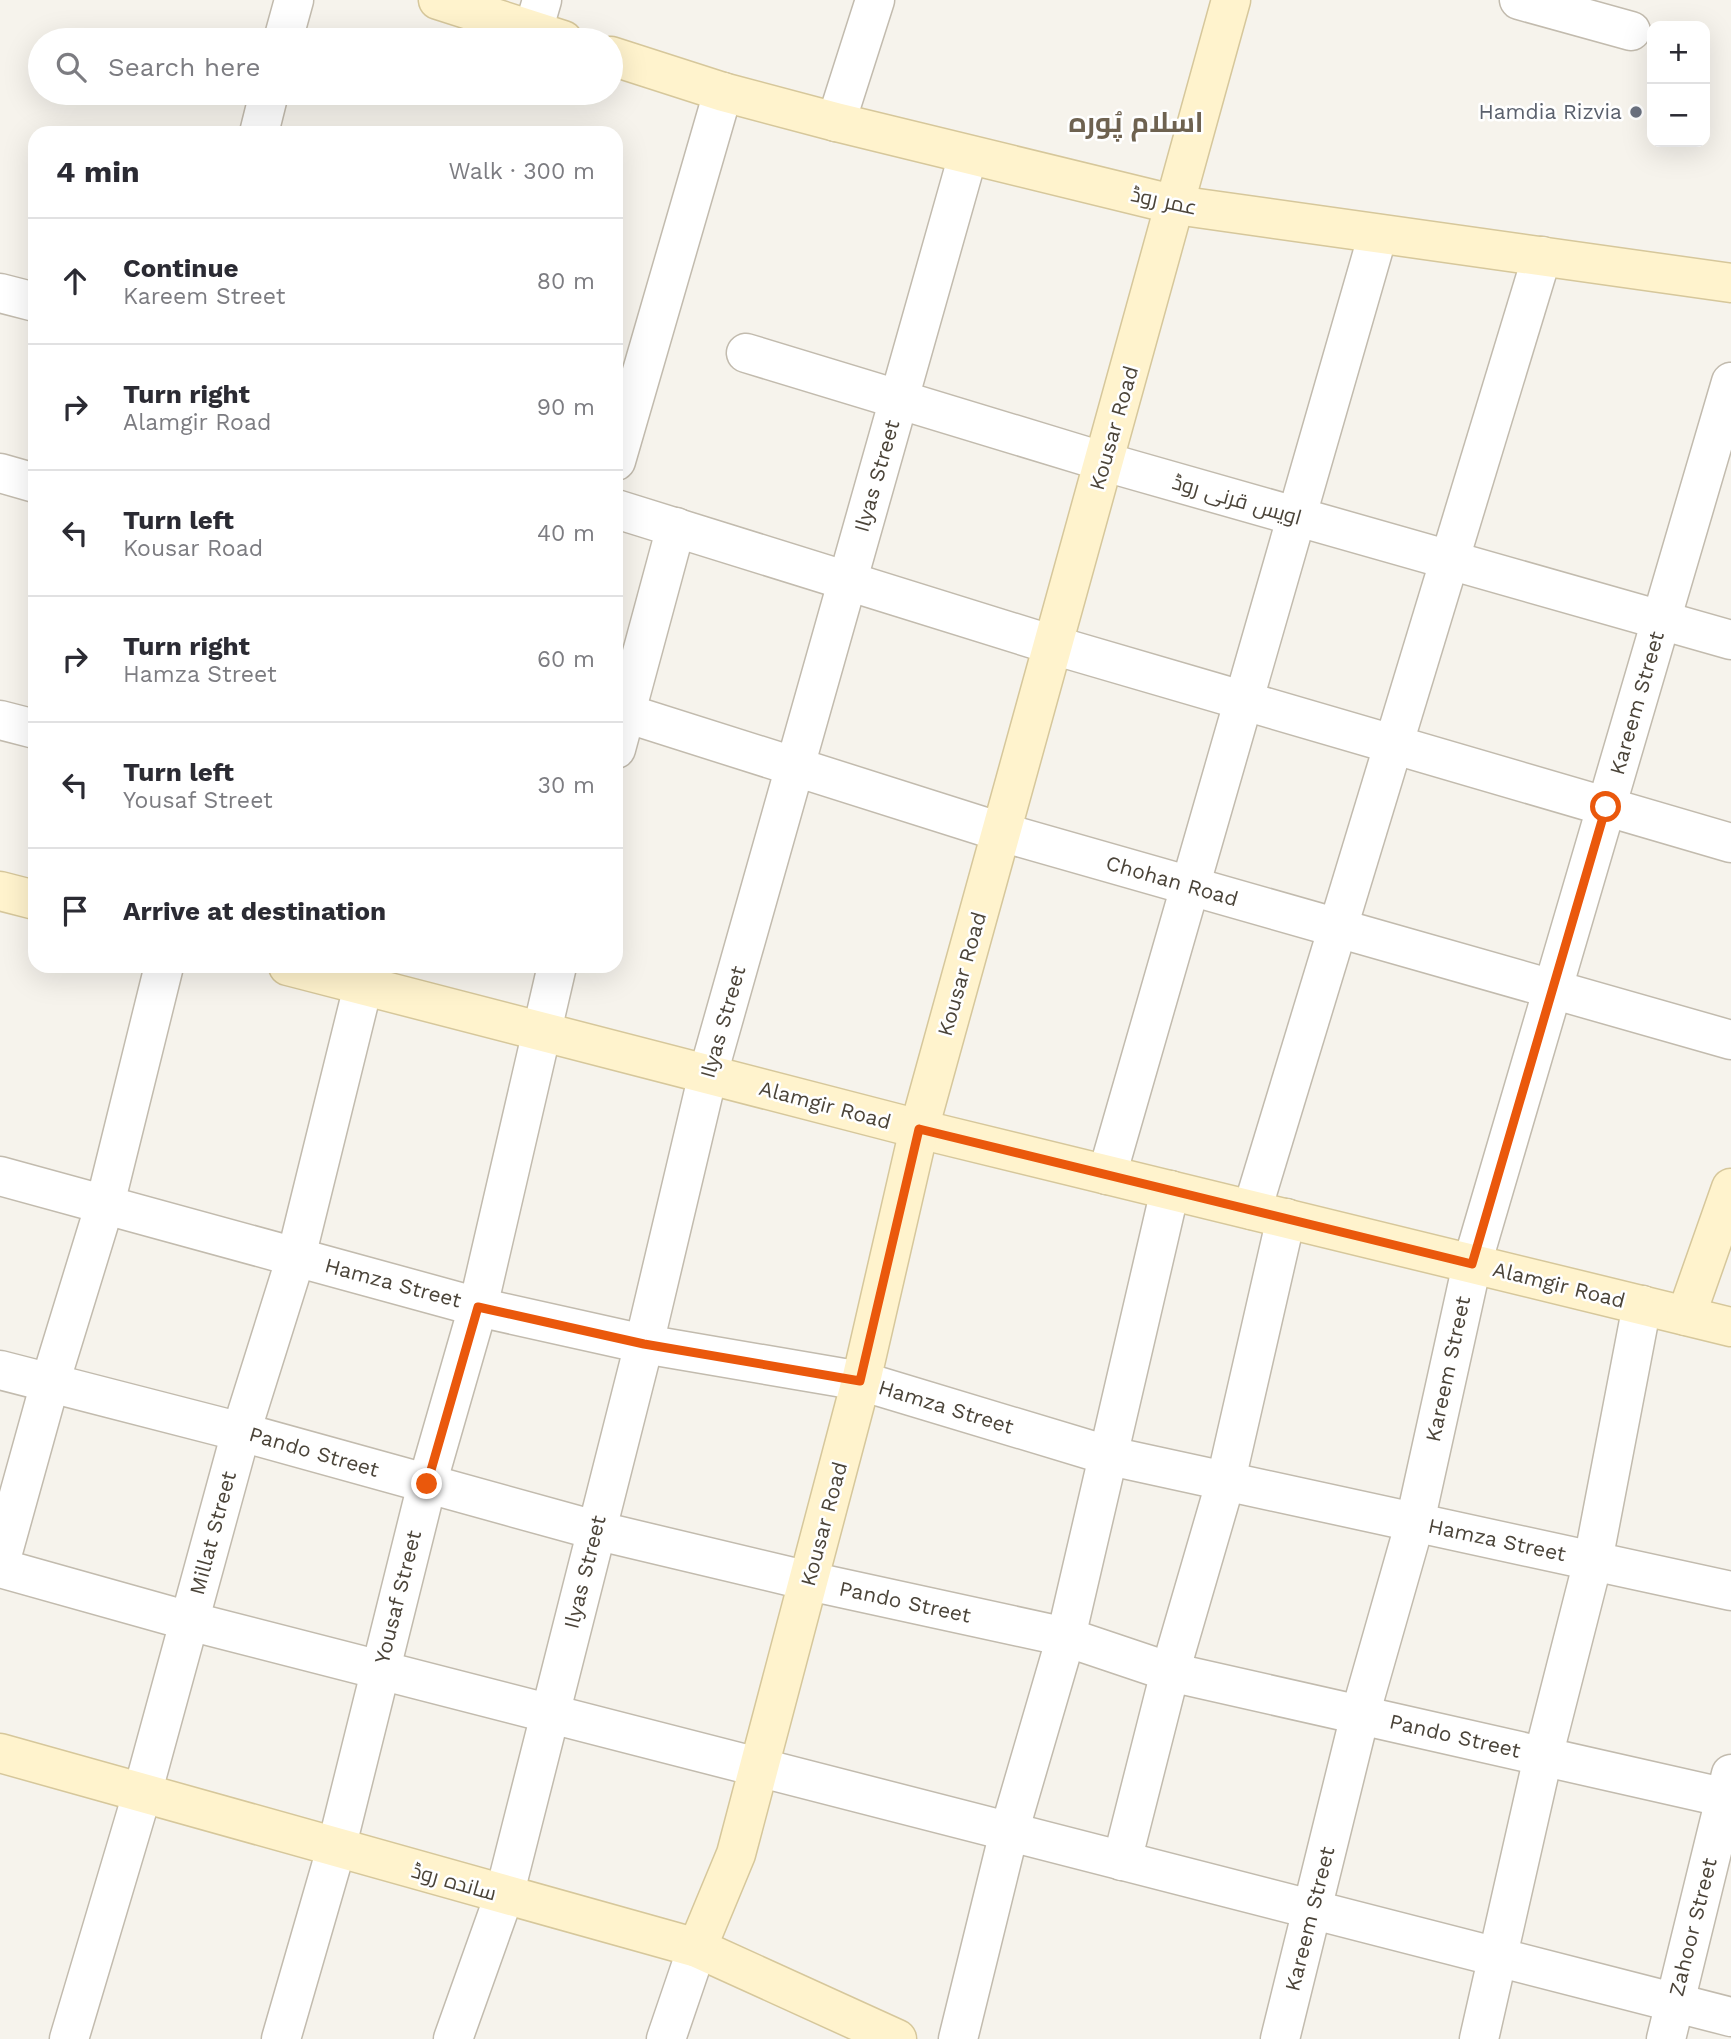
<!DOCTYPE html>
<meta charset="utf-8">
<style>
:root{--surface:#fff;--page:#f7f7f7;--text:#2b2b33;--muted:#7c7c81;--line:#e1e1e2}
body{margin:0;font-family:"Work Sans",Cairo,sans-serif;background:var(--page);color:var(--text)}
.controls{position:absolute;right:21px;top:21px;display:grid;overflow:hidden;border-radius:14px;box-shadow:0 7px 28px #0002}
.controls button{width:63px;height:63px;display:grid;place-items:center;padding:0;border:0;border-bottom:2px solid var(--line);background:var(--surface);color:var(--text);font:35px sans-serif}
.stop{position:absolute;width:21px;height:21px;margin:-16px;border:5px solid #ea580c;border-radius:50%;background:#fff}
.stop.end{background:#ea580c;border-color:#fff;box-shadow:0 2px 7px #0008}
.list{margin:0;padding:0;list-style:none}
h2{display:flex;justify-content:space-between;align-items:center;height:91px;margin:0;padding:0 28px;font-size:30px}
h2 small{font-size:23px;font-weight:400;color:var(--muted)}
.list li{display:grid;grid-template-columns:46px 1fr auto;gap:21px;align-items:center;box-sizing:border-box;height:126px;padding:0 28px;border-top:2px solid var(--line)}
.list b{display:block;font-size:26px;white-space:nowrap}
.list p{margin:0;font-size:23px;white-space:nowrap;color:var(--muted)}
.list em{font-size:23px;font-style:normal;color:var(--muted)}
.icon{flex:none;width:38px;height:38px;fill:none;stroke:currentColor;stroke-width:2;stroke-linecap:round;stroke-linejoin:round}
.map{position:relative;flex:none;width:1731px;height:2039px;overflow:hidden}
.search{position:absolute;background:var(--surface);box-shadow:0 7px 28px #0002;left:28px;top:28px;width:595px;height:77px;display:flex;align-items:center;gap:18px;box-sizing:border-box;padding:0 24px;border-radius:38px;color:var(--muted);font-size:26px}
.panel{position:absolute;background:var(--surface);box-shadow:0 7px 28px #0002;left:28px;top:126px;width:595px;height:847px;border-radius:21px}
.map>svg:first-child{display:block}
</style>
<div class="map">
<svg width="1731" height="2039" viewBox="0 0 1731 2039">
<rect width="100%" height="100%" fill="#f6f3ec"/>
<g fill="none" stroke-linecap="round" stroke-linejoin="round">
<g stroke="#c2bbae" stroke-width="41">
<g id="street">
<path d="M 1519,0 L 1631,31"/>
<path d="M 533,31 L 542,0"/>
<path d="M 283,40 L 294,0"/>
<path d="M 836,122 L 875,0"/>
<path d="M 259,133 L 269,93"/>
<path d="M 0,293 L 35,302"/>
<path d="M 746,353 L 1105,462 L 1731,640"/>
<path d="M 616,461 L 723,92"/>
<path d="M 0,473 L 35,483"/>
<path d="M 616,509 L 1053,645 L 1731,843"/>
<path d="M 616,710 L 1001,832 L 1731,1040"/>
<path d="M 0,720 L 35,729"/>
<path d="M 616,749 L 676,527"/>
<path d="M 1107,1175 L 1378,234"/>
<path d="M 0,1176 L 478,1307 L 644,1344 L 861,1381 L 1110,1456 L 1731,1591"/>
<path d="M 1252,1210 L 1542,256"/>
<path d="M 0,1370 L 241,1432 L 595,1530 L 809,1581 L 1066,1637 L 1170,1672 L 1731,1799"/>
<path d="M 0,1563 L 50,1383 L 105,1204 L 164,966"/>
<path d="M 0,1568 L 189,1621 L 1731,2017"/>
<path d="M 1122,1861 L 1170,1672 L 1226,1480 L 1286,1218"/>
<path d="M 69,2039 L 142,1794 L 241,1432 L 296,1257 L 368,966"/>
<path d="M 281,2039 L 336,1849 L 427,1484 L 478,1307 L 557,966"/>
<path d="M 453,2039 L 504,1896 L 644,1344 L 708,1074 L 968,155"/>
<path d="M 666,2039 L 697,1948"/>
<path d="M 958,2039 L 1009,1832 L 1066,1637 L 1170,1190"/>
<path d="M 1280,2039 L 1360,1715 L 1415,1522 L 1472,1264 L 1731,382"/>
<path d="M 1479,2039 L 1543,1757 L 1593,1561 L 1642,1305"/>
<path d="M 1666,2039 L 1731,1774"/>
</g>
</g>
<g stroke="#d6c79b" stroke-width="41">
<g id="secondary">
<path d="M 438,0 L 563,40"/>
<path d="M 611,56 L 723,92 L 836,122 L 1176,205 L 1731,283"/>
<path d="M 0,891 L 35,900"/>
<path d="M 288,966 L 919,1129 L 1731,1327"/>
<path d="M 1686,1316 L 1731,1188"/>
<path d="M 0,1753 L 697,1948 L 897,2039"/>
<path d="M 697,1948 L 736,1854 L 861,1381 L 919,1129 L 1231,0"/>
</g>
</g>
<use href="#street" stroke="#fff" stroke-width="38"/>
<use href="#secondary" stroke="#fff3cd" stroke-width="38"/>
</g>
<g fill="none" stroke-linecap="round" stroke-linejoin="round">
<path stroke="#ea580c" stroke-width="9" d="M 427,1484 L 478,1307 L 644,1344 L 860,1381 L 919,1129 L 1472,1264 L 1606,807"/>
</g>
<circle fill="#6b7280" stroke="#fff" stroke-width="2.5" cx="1636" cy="112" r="7"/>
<g text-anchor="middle" stroke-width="5" stroke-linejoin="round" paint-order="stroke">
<g font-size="21" fill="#5b616d" stroke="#fff" text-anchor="end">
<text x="1622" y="119">Hamdia Rizvia</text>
</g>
<g font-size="21" fill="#4b4439" stroke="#fff">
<text transform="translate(1164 201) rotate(12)" y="7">عمر روڈ</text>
<text transform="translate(1114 428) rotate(-74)" y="7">Kousar Road</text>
<text transform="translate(877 476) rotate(-74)" y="7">Ilyas Street</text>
<text transform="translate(1237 500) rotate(16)" y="7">اویس قرنی روڈ</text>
<text transform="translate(1637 703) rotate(-74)" y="7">Kareem Street</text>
<text transform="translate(1172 881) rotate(16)" y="7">Chohan Road</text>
<text transform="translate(962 974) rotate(-74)" y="7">Kousar Road</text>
<text transform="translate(723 1022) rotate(-74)" y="7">Ilyas Street</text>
<text transform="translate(825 1105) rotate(15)" y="7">Alamgir Road</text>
<text transform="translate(393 1283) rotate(15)" y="7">Hamza Street</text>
<text transform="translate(1559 1285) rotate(14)" y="7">Alamgir Road</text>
<text transform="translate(1448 1369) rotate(-78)" y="7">Kareem Street</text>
<text transform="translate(946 1407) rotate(17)" y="7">Hamza Street</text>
<text transform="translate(314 1452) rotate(16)" y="7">Pando Street</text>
<text transform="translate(824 1524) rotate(-75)" y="7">Kousar Road</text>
<text transform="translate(213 1533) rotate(-75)" y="7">Millat Street</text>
<text transform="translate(1497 1540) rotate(12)" y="7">Hamza Street</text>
<text transform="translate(585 1572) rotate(-76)" y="7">Ilyas Street</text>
<text transform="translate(398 1597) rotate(-76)" y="7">Yousaf Street</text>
<text transform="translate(905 1602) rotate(12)" y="7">Pando Street</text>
<text transform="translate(1455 1736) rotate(13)" y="7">Pando Street</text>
<text transform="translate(454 1882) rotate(16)" y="7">ساندہ روڈ</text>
<text transform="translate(1310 1919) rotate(-76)" y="7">Kareem Street</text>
<text transform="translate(1693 1927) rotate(-76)" y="7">Zahoor Street</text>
</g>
<g font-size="28" font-weight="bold" fill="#6e6250" stroke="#fff">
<text x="1136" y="132">اسلام پُورہ</text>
</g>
</g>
</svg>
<div class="controls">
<button>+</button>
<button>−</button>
</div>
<div class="stop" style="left:1606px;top:807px"></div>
<div class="stop end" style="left:427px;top:1484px"></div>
<div class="search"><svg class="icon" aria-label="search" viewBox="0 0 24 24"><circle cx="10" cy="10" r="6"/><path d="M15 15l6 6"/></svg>Search here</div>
<section class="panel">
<h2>4 min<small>Walk · 300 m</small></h2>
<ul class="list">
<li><svg class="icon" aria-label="ahead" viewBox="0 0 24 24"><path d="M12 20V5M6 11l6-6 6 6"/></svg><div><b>Continue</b><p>Kareem Street</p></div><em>80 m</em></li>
<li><svg class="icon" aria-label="right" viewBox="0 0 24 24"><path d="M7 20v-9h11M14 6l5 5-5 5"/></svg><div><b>Turn right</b><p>Alamgir Road</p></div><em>90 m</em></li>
<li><svg class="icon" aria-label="left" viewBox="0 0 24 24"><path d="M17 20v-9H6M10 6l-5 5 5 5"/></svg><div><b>Turn left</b><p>Kousar Road</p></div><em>40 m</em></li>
<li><svg class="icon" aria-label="right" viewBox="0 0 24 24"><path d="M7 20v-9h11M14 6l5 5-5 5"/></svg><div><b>Turn right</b><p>Hamza Street</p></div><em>60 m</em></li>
<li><svg class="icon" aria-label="left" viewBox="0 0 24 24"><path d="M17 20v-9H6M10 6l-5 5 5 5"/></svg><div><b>Turn left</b><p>Yousaf Street</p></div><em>30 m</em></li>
<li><svg class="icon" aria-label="arrive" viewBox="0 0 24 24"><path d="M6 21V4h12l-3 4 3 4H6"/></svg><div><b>Arrive at destination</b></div></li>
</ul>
</section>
</div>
